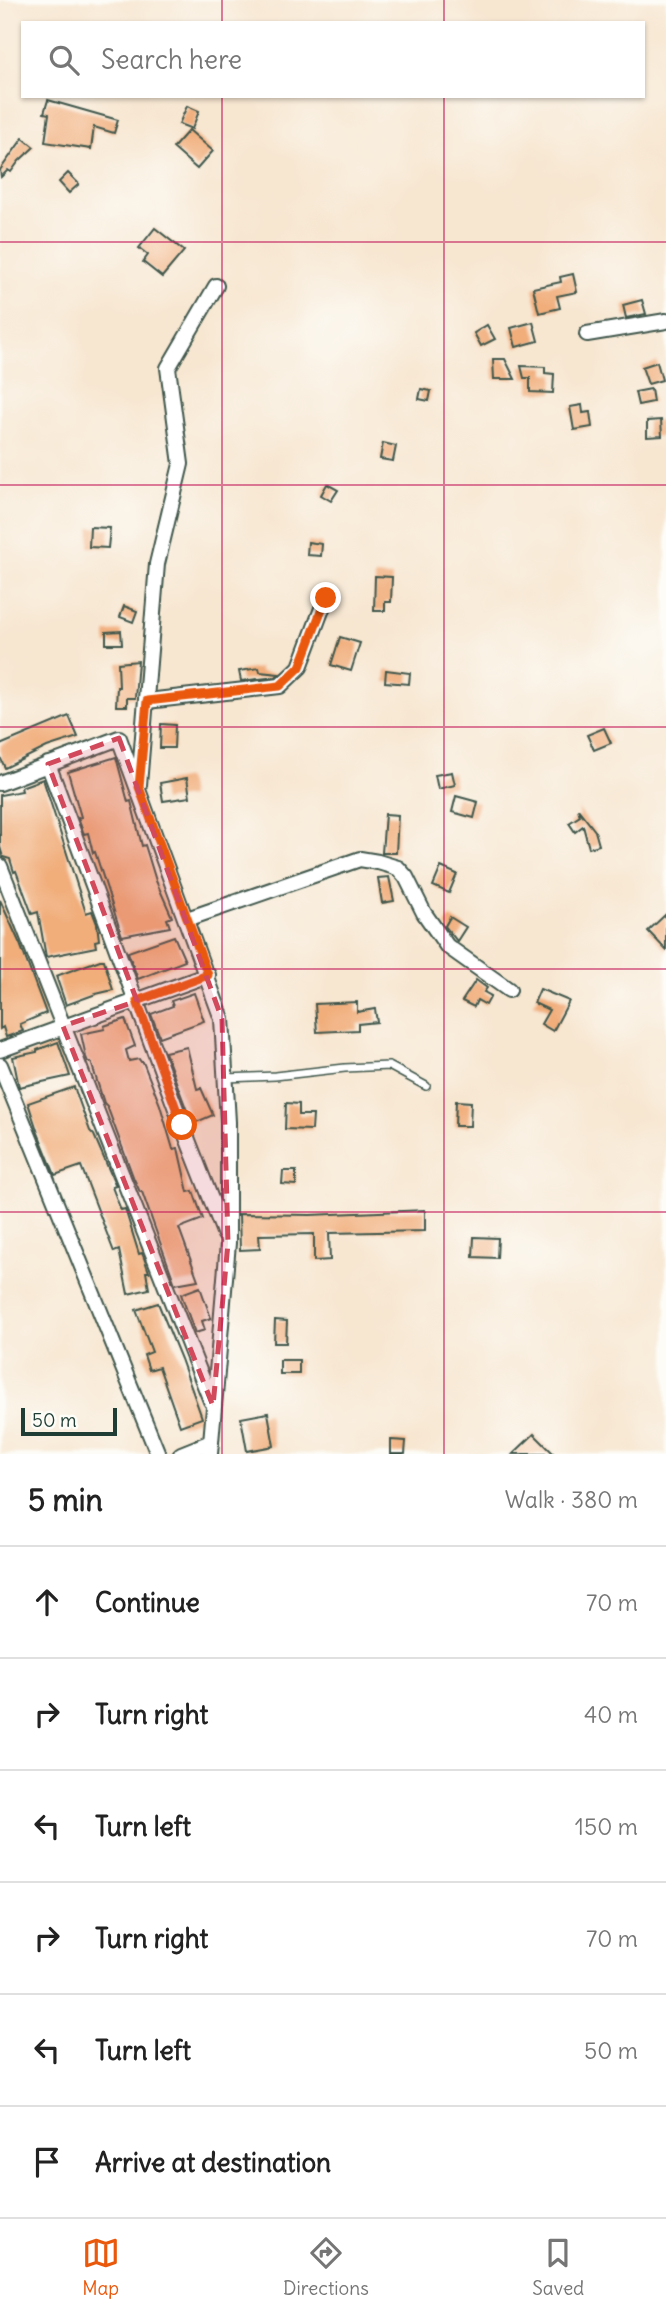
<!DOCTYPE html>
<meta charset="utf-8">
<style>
:root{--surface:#fff;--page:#f2f2f2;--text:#222;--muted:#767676;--line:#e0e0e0;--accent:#ea580c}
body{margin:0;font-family:Delius,sans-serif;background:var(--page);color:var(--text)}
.scale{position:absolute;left:21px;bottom:18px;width:96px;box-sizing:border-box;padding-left:7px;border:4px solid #1f3d34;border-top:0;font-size:19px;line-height:24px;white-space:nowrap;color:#1f3d34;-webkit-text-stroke:5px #fdfcf7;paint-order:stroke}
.stop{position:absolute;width:21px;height:21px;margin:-16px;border:5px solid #ea580c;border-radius:50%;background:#fff}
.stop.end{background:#ea580c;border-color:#fff;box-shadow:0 2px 7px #0008}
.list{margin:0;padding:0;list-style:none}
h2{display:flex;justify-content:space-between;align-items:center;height:91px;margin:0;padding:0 28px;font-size:30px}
h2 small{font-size:23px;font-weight:400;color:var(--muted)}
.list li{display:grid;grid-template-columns:46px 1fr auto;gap:21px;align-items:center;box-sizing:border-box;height:112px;padding:0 28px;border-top:2px solid var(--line)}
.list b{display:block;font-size:26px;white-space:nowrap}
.list em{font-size:23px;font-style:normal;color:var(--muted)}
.icon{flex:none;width:38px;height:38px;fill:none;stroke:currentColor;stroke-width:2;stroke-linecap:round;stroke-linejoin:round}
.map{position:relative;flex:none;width:666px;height:1454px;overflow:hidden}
.search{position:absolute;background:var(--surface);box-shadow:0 2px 5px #0004;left:21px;right:21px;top:21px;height:77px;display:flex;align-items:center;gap:18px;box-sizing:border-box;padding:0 24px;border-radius:0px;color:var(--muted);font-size:26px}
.sheet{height:763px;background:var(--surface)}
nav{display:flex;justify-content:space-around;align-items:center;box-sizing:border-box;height:98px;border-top:2px solid var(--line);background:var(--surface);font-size:19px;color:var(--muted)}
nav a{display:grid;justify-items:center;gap:4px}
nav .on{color:var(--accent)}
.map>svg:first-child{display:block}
</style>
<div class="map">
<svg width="666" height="1454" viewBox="0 0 666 1454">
<rect width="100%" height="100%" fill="#fdfcf7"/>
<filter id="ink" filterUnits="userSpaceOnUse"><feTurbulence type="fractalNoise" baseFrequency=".0143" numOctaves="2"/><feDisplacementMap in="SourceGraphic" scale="14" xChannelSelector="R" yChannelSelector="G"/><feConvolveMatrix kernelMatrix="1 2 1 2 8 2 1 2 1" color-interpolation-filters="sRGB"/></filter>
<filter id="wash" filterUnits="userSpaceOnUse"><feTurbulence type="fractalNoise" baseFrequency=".00686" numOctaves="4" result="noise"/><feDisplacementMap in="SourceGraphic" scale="28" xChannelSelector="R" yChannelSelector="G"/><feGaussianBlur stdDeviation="1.57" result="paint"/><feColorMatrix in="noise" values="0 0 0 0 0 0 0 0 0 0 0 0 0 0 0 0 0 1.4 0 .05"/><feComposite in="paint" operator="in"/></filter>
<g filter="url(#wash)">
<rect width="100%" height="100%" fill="#f7e6d0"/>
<g id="blocks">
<g fill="#f1ad7a">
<path d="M 48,100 L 118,120 L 114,133 L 94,127 L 91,149 L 45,142 L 49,114 L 44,113 Z"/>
<path d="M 187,106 L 199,111 L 192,129 L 179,124 Z"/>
<path d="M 189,130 L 213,151 L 197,169 L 173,148 Z"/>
<path d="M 23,138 L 34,147 L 19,161 L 11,172 L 8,170 L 1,177 L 0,170 Z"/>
<path d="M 68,173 L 79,184 L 69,193 L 59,182 Z"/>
<path d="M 155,228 L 184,251 L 162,277 L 143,262 L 148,255 L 139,248 Z"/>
<path d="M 573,274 L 577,292 L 557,296 L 560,308 L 539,313 L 533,288 L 561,282 L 560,277 Z"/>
<path d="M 642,300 L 646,314 L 626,318 L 623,305 Z"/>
<path d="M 533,322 L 538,341 L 516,347 L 511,328 Z"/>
<path d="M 487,325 L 495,339 L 481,346 L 474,333 Z"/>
<path d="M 493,359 L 505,359 L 515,379 L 494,379 Z"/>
<path d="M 657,362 L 662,380 L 648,384 L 642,367 Z"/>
<path d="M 521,366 L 545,367 L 545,373 L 554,374 L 553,393 L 530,392 L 530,378 L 524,378 Z"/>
<path d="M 421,389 L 431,391 L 429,401 L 419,399 Z"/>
<path d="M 651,389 L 653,402 L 638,405 L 635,392 Z"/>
<path d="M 582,405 L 583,413 L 590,412 L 592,427 L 574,430 L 570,407 Z"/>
<path d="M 661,420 L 662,436 L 647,437 L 647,421 Z"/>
<path d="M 383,443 L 396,446 L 393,461 L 380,459 Z"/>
<path d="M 327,484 L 338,490 L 331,501 L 321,495 Z"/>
<path d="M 90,527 L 110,528 L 108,548 L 89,547 Z"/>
<path d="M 308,542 L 322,544 L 321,556 L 307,555 Z"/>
<path d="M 375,576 L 392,577 L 391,602 L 385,602 L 385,611 L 374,611 Z"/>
<path d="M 124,606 L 137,611 L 133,622 L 120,617 Z"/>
<path d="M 121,631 L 122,644 L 106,644 L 106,632 Z"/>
<path d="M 340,637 L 360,643 L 351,671 L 331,665 Z"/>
<path d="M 138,661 L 135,698 L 127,698 L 127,706 L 116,706 L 117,687 L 119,687 L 118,663 Z"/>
<path d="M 259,668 L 260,672 L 279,674 L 276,677 L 241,681 L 239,671 Z"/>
<path d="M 386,670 L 410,673 L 409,684 L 385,682 Z"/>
<path d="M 69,716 L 78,737 L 47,747 L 5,768 L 0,757 L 0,745 Z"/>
<path d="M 161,724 L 175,725 L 174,748 L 160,748 Z"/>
<path d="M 604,728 L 611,743 L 594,750 L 587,735 Z"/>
<path d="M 116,757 L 128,802 L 131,801 L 142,846 L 145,845 L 156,881 L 172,917 L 167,919 L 170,927 L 122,936 L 95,852 L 93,853 L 88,833 L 84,834 L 78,818 L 81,817 L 68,772 Z"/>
<path d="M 452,772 L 455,785 L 438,789 L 435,775 Z"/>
<path d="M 187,778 L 190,797 L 163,801 L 160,783 Z"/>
<path d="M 43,779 L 86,913 L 92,911 L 97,924 L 99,940 L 95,941 L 96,947 L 46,957 L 38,912 L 32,914 L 16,871 L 14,872 L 10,859 L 3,857 L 0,847 L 0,795 L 22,791 L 21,787 Z"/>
<path d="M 456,796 L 478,802 L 474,818 L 452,812 Z"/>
<path d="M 578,809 L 595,831 L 599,845 L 589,848 L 583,826 L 575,832 L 569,823 L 580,816 Z"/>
<path d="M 385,814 L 398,815 L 396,853 L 382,853 Z"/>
<path d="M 441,867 L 457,874 L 449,893 L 433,886 Z"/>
<path d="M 389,877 L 394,901 L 382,903 L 378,878 Z"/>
<path d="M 0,900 L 20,944 L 46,1013 L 20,1024 L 23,1031 L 6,1037 L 3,1027 L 0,1029 Z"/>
<path d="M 666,914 L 666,950 L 648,931 Z"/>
<path d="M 450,917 L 466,927 L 457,941 L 445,926 Z"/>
<path d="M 174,936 L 185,961 L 138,979 L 128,952 Z"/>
<path d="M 100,960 L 104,960 L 113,990 L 96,994 L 66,1005 L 56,976 Z"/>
<path d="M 476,980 L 487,988 L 484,992 L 491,996 L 486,1005 L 477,1000 L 474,1007 L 462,1001 Z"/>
<path d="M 540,989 L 569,1001 L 553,1031 L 541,1024 L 549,1010 L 534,1003 Z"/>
<path d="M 194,993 L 204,1021 L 160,1037 L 151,1014 L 173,1006 L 171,1001 Z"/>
<path d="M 357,1002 L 357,1012 L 375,1009 L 377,1022 L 358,1024 L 358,1030 L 317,1032 L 315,1004 Z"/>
<path d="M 125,1019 L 135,1046 L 126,1050 L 129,1061 L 139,1059 L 141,1062 L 143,1062 L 160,1105 L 173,1149 L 178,1148 L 188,1192 L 193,1191 L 203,1219 L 179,1228 L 198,1280 L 175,1284 L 142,1192 L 140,1192 L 134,1179 L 107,1106 L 104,1103 L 91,1062 L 88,1062 L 86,1057 L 81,1034 L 105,1029 L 104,1026 Z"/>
<path d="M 58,1042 L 70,1076 L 19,1087 L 13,1057 L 37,1052 L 37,1050 Z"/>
<path d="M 187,1047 L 197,1089 L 201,1088 L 213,1115 L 192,1124 L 165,1052 Z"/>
<path d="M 74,1087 L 90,1131 L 94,1135 L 116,1186 L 112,1187 L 121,1210 L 125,1209 L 139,1254 L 142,1253 L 144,1258 L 149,1272 L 146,1272 L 149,1289 L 128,1294 L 119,1250 L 114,1252 L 81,1166 L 55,1175 L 38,1133 L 28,1103 Z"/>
<path d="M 456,1101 L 471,1102 L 470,1126 L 455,1126 Z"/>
<path d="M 286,1103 L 299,1104 L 299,1115 L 313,1115 L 312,1130 L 285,1129 Z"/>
<path d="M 283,1171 L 296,1171 L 296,1185 L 282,1184 Z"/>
<path d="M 425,1210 L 425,1231 L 329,1233 L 330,1260 L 314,1261 L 314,1234 L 259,1235 L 260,1249 L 240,1250 L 239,1214 L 310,1215 Z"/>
<path d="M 474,1237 L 498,1238 L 497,1258 L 473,1257 Z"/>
<path d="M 200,1287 L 211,1318 L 202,1321 L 205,1330 L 195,1333 L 181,1294 Z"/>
<path d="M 158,1303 L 181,1359 L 202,1418 L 180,1426 L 159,1367 L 149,1370 L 144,1355 L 152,1352 L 136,1310 Z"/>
<path d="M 275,1320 L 287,1321 L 286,1343 L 274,1343 Z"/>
<rect x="280" y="1360" width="19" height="14"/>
<path d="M 268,1413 L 274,1446 L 247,1451 L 241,1418 Z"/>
<path d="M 534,1434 L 554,1454 L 513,1454 Z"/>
<path d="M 391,1440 L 406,1441 L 405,1454 L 391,1454 Z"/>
</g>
</g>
</g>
<g filter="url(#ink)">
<use href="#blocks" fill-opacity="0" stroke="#3f564b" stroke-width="2"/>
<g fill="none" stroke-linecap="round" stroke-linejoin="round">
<g stroke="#3f564b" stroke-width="10">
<path id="service" d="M 226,1078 L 275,1076 L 345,1068 L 389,1066 L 426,1086"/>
</g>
<g stroke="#3f564b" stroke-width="18">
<g id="minor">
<path d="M 587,334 L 666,321"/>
<path d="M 147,701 L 280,686 L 300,667 L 326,598"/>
<path d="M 48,764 L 182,1125 L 225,1235"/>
<path d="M 0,783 L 119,738 L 222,1019 L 228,1122 L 228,1243 L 210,1454"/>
<path d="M 139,785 L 157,564 L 181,464 L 168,368 L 216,286"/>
<path d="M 0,866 L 211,1401"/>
<path d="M 187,919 L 360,859 L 378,862 L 398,868 L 406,877 L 424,913 L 447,946 L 509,990"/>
<path d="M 0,1050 L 208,975"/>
<path d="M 0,1065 L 158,1454"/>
<path d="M 181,1454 L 211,1442"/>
</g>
</g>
<use href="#service" stroke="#fff" stroke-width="7"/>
<use href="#minor" stroke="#fff" stroke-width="14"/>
</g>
</g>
<g fill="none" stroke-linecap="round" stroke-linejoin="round" filter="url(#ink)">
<path stroke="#ea580c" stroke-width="9" d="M 182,1125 L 137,1001 L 208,975 L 139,787 L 147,701 L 280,686 L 300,667 L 326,598"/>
</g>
<path fill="#d1495b" fill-opacity="0.2" stroke="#d1495b" stroke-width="5" stroke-dasharray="14 9" stroke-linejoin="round" d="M 119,738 L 222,1019 L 228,1243 L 213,1406 L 63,1026 L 137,1001 L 48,764 Z"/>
<path fill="none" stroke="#c2185b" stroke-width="2" stroke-opacity="0.55" d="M 222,0 L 222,23M 444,0 L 444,23M 222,96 L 222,1454M 444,96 L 444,1454M 0,242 L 666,242M 0,485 L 666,485M 0,727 L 666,727M 0,969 L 666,969M 0,1212 L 666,1212"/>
</svg>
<div class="scale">50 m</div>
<div class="stop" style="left:182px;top:1125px"></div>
<div class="stop end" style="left:326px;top:598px"></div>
<div class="search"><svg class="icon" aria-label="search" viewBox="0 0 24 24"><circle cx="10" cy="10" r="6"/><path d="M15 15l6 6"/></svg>Search here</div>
</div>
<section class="sheet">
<h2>5 min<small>Walk · 380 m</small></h2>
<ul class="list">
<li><svg class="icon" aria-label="ahead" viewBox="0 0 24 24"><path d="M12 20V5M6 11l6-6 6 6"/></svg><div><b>Continue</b></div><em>70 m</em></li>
<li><svg class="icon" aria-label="right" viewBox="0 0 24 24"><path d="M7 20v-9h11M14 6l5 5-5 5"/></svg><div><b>Turn right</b></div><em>40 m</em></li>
<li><svg class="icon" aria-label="left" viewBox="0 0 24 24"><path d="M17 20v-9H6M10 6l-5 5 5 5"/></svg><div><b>Turn left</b></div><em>150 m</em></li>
<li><svg class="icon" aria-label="right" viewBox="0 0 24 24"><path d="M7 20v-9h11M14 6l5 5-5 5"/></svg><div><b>Turn right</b></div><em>70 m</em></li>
<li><svg class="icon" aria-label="left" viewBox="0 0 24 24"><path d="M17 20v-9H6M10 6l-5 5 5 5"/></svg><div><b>Turn left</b></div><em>50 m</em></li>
<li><svg class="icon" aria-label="arrive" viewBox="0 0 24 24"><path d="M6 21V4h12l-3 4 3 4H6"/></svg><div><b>Arrive at destination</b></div></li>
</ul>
</section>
<nav>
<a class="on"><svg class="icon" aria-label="map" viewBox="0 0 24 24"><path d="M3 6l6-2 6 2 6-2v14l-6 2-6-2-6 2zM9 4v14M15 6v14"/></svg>Map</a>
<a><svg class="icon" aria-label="directions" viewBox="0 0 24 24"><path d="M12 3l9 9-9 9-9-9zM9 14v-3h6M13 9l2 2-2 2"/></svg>Directions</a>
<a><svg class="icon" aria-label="saved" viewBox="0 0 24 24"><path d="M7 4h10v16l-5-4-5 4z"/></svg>Saved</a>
</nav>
